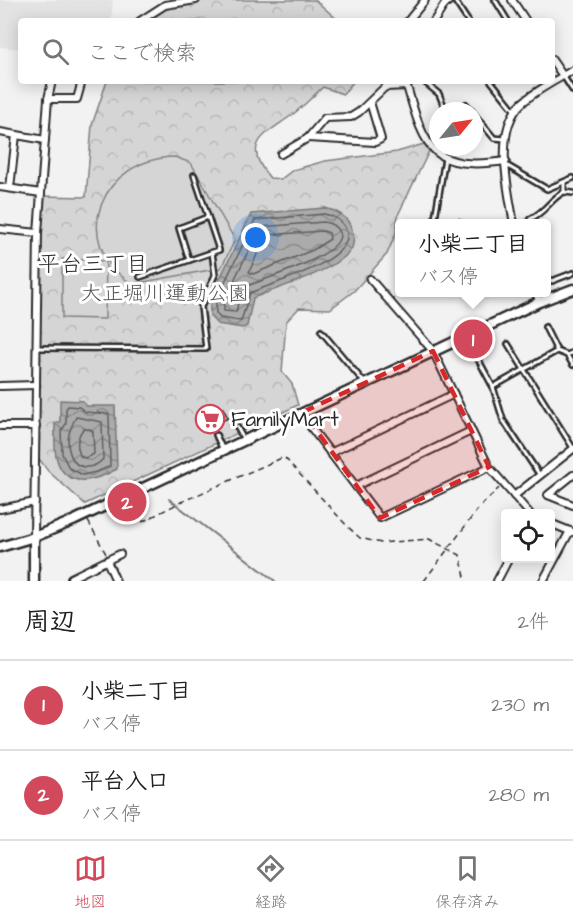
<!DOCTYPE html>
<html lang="ja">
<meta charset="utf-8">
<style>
:root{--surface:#fff;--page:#f6f6f6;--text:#202124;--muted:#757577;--line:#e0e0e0;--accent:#d1495b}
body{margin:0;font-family:"Architects Daughter","Klee One",sans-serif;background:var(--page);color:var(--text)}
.controls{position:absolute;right:18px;bottom:18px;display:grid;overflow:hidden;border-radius:6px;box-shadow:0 3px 15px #0003}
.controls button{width:54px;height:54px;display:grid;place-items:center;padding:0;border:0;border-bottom:2px solid var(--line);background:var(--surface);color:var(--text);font:30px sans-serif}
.compass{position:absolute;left:429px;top:102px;width:54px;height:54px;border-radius:50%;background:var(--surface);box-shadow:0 3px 15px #0003;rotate:60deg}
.you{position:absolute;left:256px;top:238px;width:21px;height:21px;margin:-15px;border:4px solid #fff;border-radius:50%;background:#1a73e8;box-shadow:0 0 0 9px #1a73e833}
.badge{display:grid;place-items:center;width:39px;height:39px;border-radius:50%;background:var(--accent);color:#fff;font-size:20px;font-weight:700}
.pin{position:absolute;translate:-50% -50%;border:3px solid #fff;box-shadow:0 2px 6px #0006}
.popup{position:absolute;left:395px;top:219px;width:156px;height:78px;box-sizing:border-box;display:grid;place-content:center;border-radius:6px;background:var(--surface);filter:drop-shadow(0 2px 4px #0005);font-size:20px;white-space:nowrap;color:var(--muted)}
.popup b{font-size:22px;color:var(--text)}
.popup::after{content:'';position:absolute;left:50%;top:100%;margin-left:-12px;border:12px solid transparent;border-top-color:var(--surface)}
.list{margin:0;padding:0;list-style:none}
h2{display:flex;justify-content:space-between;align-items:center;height:78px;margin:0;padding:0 24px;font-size:26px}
h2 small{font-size:20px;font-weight:400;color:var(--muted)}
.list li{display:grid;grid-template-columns:39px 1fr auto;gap:18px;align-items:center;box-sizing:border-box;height:90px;padding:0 24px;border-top:2px solid var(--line)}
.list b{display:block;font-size:22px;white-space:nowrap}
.list p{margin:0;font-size:20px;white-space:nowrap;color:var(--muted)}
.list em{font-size:20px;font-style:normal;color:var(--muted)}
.icon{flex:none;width:33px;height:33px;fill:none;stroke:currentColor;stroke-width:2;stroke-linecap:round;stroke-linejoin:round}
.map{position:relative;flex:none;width:573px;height:581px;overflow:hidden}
.search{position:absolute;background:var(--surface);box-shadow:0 3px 15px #0003;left:18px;right:18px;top:18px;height:66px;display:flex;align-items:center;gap:15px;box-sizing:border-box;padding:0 21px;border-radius:6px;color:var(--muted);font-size:22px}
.sheet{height:258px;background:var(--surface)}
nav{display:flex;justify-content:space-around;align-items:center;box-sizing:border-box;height:84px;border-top:2px solid var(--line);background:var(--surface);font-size:16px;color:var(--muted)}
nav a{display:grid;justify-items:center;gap:3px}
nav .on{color:var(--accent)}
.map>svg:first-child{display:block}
</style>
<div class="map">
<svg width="573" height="581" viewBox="0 0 573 581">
<defs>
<pattern id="forest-crowns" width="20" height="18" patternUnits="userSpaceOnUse" patternTransform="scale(1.5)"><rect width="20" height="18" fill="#d5d5d5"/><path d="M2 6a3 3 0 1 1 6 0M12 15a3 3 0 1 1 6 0" fill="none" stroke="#b7b7b7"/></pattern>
<pattern id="water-waves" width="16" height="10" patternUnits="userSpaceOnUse" patternTransform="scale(1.5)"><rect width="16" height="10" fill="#ababab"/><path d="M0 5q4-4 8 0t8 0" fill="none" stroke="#8b8b8b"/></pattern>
</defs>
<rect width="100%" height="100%" fill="#f2f2f2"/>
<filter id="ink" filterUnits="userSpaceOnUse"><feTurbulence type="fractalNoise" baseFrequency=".0167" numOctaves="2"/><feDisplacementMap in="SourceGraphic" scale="12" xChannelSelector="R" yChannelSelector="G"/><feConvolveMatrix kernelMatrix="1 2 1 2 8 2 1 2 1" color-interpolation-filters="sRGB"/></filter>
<g filter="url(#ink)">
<path fill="#e3e3e3" d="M 0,0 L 113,0 L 111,21 L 21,21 L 21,49 L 0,47 Z"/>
<g fill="url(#forest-crowns)" stroke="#808080" stroke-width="1.5">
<path d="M 172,0 L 315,0 L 339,21 L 138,21 Z"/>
<path d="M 107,81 L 354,81 L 343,94 L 323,87 C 313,96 303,107 292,115 C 265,135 240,143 270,178 L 281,179 L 293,170 L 325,161 L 397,152 L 434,141 L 398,215 L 396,233 L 387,254 L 354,291 L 330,309 L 299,308 L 286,322 L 282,372 L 292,384 L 298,405 L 85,504 L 48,471 L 37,456 L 42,196 L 86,197 L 92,125 Z"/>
</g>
<g fill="#d5d5d5" stroke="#808080" stroke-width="1.5">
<path d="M 175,157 L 191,163 L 235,240 L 221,268 L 132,284 C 66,241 102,158 175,157 Z"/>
<path d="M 62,259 L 106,261 L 105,319 L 62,318 Z"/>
</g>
<g fill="url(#water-waves)" stroke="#787878" stroke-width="1.5">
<path d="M 325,208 C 337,211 348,216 352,230 C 354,235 354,242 352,248 C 343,268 275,289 253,298 L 247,326 L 243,328 L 217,324 L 210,316 L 210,299 L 251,214 Z"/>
<path d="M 60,400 L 83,401 L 86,406 L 115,406 L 117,469 C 95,481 64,491 56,456 C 54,446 55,433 55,423 L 60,422 Z"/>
</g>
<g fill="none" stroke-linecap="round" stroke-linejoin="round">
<g stroke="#5e5e5e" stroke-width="1.5">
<path d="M 324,214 C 334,216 342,220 346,230 C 358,261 271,283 250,293 L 241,321 L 220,318 L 216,313 L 216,300 L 255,220 Z"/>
<path d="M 324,222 C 330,223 336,226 339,232 C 349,254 263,279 247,286 L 240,294 L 236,312 L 224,311 L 224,301 L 260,227 Z"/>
<path d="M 323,231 L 329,233 L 330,239 L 313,250 L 253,274 L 249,272 L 266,235 Z"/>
<path d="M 68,406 L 79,407 L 86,412 L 109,414 L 110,466 L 100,471 L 83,475 L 69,468 L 62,454 L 61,431 L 66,424 L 66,409 Z"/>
<path d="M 76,417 L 102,422 L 103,459 C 99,464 93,467 86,467 C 71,468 66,446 69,434 C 70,429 74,421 76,417 Z"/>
<path d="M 83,429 L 91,429 L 93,432 L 94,454 L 85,458 L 81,457 C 76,447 77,437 83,429 Z"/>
</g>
<path stroke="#787878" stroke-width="2" d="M 169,499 L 275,581"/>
</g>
<path fill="#c1c1c1" stroke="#2b2b2b" stroke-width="1.5" d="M 223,408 L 228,418 L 211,427 L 206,417 L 208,415 L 207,414 Z"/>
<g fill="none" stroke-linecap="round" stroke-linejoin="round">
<g stroke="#2b2b2b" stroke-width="8">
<g id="lane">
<path d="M 454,0 L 468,21"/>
<path d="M 495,0 L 508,21"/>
<path d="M 564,77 L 573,91"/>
<path d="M 423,81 L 439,94 L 446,111"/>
<path d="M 491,81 L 515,111"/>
<path d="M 466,104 L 472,111"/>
<path d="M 474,114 L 494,138 L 505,139"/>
<path d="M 506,165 L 547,189 L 573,178"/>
<path d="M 564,192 L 573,193"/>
<path d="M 459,222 L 460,224"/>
<path d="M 434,224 L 445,158"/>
<path d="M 528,224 L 530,219 C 546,212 550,199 564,192 L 564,183"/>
<path d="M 189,260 L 179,228 L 208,217"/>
<path d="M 140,277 L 219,250 L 194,175"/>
<path d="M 546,277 L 552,281 L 573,273"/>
<path d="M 398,287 L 400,287"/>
<path d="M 545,327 L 557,351"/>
<path d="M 321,331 L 363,381"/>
<path d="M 508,344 L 573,448"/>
<path d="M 38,348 L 206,349 L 201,307 L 215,275 L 212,252"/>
<path d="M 567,355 L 573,365"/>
<path d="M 477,357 L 493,387 L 557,351 L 567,355 L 573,352"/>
<path d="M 493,387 L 503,420 L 539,474"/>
<path d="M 237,427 L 243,438"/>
<path d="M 216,435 L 222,448"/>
</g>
</g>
<g stroke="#2b2b2b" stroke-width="10">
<g id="street">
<path d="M 512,0 L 526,21"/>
<path d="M 140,21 L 165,5 L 196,0"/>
<path d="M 408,21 L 425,0"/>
<path d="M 434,21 L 445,4 L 450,0"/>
<path d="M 552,60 L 563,76"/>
<path d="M 408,81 L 407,86 C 425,151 434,171 506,161"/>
<path d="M 48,99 L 77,99 L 82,81"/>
<path d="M 0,132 L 45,140"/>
<path d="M 308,138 L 375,142 L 381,139 L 370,102"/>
<path d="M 281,154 L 308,138 L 325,118 L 351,117 L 359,112 L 385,87 L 407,86"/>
<path d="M 0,187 L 41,193"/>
<path d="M 10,188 L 16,135"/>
<path d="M 514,224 C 508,189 493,130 522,103 C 536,90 557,80 573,70"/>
<path d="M 0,229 L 38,233"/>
<path d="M 370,279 L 433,351 L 489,467 L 530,514"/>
<path d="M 536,292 L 539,302"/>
<path d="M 0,386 L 36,385"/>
<path d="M 300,413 L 380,518 L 489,467"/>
<path d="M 0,426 L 36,426"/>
<path d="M 330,453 L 454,394"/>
<path d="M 573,475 L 548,495 L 573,505"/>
<path d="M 356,486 L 471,431"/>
<path d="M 514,496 L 573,449"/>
<path d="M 0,509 L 35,502"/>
<path d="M 550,523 L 572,532"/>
<path d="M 34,537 L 38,233 L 48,99 L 52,81"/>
<path d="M 107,561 L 116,581"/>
<path d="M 71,581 L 71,578 L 120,554"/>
<path d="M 497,581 L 509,558"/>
<path d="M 543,581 L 570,531"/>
</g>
</g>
<g stroke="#2b2b2b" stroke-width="13">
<g id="secondary">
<path d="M 0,547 L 34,537 L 75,520 L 539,302 L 573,289"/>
<path d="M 34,581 L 34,537"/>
</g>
</g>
<g stroke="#2b2b2b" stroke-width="1.5" stroke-dasharray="6 4.5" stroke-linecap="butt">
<path d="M 88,521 L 106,554"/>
<path d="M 142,522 L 181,502 L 284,457 L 348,527 L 360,538 L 381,543 L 429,539 L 460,555 L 466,581"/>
<path d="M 424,581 L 478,509 L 499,488"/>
</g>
<use href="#lane" stroke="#fff" stroke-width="3"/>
<use href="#street" stroke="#fff" stroke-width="6"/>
<use href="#secondary" stroke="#fff" stroke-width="8"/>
</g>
</g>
<path fill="#d62828" fill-opacity="0.2" stroke="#d62828" stroke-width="4.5" stroke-dasharray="12 8" stroke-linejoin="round" d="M 433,351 L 489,467 L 380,518 L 303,412 Z"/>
<defs>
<g id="supermarket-ring" transform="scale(1.5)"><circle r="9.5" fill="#fff" stroke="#d1495b" stroke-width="1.5"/><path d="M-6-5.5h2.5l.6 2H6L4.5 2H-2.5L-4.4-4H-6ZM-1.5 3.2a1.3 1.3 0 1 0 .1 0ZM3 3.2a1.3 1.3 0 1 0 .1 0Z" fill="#d1495b"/></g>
</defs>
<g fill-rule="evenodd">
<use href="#supermarket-ring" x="210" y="419"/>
</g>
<g text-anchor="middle" stroke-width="6" stroke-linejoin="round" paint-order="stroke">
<g font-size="21" fill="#565656" stroke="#fff">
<text x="165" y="300">大正堀川運動公園</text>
</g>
<g font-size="21" fill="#2b2b2b" stroke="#fff" text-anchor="start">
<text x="231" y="426">FamilyMart</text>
</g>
<g font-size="22" fill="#2b2b2b" stroke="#fff">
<text x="93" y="271">平台三丁目</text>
</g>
</g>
</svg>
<div class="controls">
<button><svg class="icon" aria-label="locate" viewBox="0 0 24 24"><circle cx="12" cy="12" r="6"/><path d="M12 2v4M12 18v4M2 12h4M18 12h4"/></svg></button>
</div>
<svg class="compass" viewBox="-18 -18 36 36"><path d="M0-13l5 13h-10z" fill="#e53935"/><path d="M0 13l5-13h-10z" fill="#757577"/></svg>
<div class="you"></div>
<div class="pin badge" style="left:473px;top:339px">1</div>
<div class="popup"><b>小柴二丁目</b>バス停</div>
<div class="pin badge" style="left:127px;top:502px">2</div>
<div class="search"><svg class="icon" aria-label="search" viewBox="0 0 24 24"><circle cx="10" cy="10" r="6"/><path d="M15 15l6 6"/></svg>ここで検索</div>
</div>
<section class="sheet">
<h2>周辺<small>2件</small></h2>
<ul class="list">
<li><span class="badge">1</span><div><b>小柴二丁目</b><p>バス停</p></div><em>230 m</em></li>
<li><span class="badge">2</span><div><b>平台入口</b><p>バス停</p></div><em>280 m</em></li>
</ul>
</section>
<nav>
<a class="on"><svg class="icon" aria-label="map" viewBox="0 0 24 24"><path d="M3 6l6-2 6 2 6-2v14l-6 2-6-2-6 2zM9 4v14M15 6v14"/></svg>地図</a>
<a><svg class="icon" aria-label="directions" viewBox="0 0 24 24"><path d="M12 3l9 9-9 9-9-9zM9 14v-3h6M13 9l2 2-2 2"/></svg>経路</a>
<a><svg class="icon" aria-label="saved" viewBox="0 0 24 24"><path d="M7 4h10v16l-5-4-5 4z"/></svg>保存済み</a>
</nav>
